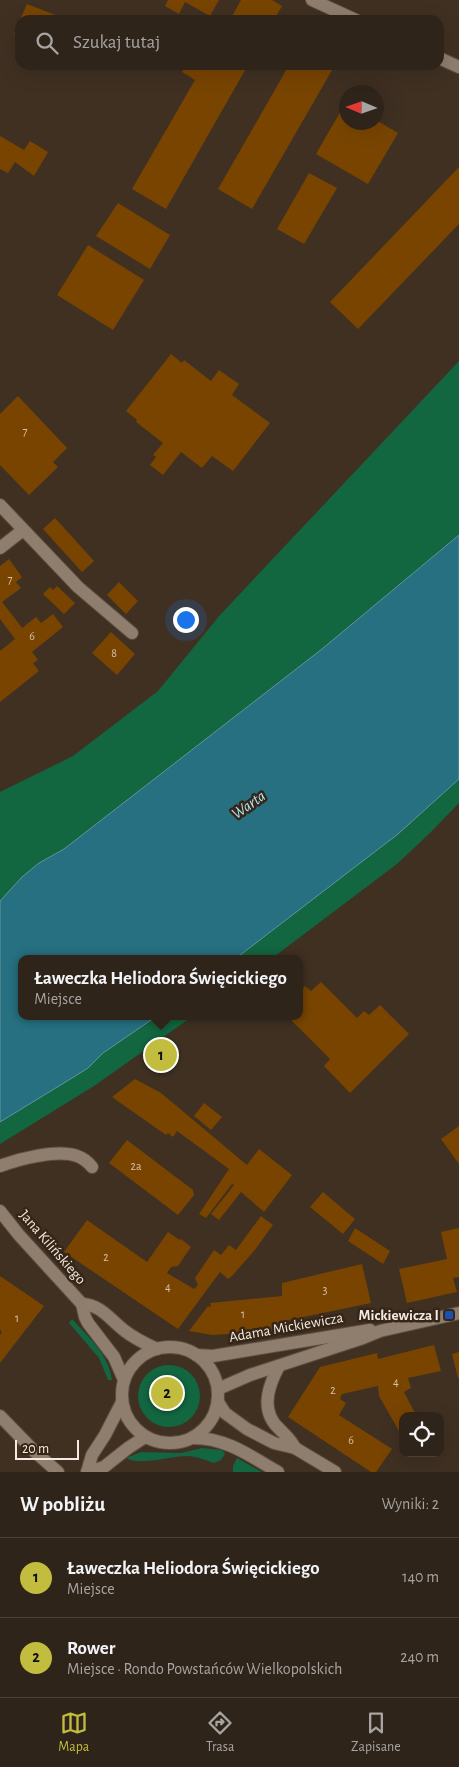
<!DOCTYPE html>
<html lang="pl">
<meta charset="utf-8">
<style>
:root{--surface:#2f241a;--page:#372c23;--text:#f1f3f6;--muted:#a7a4a2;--line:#4a4139;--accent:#c3bd3f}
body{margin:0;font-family:"Alegreya Sans",sans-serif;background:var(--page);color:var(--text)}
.controls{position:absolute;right:15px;bottom:15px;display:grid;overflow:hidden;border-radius:10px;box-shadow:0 5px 20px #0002}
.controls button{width:45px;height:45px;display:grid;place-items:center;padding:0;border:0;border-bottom:1px solid var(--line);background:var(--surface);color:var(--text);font:25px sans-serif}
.compass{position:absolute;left:339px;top:85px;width:45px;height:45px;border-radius:50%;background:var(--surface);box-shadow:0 5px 20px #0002;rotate:272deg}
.scale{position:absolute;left:15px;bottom:12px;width:64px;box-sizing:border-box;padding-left:5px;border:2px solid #f4eae1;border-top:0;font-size:14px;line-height:18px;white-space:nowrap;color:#f4eae1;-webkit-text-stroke:4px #352618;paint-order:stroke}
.you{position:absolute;left:185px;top:619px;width:18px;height:18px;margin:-12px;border:4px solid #fff;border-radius:50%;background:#1a73e8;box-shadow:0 0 0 8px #1a73e833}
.badge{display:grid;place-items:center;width:32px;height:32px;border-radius:50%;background:var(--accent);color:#111;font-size:16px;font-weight:700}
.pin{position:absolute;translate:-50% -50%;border:2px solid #fff;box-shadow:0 1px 5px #0006}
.popup{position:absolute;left:18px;top:955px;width:285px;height:65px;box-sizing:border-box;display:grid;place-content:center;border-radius:10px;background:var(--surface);filter:drop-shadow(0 1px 4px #0005);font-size:16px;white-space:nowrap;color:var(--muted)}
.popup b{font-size:19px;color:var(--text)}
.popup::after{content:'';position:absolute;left:50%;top:100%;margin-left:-10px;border:10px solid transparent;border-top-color:var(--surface)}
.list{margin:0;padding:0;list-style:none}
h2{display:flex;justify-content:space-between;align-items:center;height:65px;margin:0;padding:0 20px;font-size:21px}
h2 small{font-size:16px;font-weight:400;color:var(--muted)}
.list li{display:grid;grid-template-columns:32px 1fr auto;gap:15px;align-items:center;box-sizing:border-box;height:80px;padding:0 20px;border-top:1px solid var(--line)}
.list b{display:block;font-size:19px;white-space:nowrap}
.list p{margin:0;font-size:16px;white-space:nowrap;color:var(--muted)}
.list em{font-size:16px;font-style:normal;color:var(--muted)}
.icon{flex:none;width:28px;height:28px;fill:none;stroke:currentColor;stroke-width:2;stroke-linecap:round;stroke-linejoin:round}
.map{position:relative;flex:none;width:459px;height:1472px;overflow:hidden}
.search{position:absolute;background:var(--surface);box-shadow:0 5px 20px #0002;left:15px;right:15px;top:15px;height:55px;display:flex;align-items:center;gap:12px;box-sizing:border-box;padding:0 18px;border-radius:15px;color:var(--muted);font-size:19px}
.sheet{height:225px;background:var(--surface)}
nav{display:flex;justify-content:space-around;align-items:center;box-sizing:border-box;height:70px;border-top:1px solid var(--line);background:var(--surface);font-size:14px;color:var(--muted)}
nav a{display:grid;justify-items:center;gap:2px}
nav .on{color:var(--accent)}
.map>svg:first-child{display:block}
</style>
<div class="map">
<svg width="459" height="1472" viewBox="0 0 459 1472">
<rect width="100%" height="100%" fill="#3f3022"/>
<g fill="#126640">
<path d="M 459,361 L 459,535 L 322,649 L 64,849 L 39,863 L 22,877 L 0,901 L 0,792 L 73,756 L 158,691 L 220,615 Z"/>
<path d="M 459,779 L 459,803 L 431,832 L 397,864 L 271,959 L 235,959 L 398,834 Z"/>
<path d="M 157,1016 L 193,1016 L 94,1086 L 0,1144 L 0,1122 L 88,1068 L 103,1053 Z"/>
<path d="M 72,1319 C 90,1339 108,1353 112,1380 L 108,1380 L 99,1358 L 69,1323 Z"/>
<circle cx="169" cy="1396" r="31"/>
<path d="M 202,1448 L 222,1450 L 225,1454 L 221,1460 L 214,1463 C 205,1460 198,1457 188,1456 C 170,1456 142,1466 126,1458 L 141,1452 L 181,1453 Z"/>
<path d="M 237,1458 L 262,1472 L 233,1472 L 233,1466 Z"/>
</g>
<path fill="#267081" stroke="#64959e" d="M 459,535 L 459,779 L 398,834 L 235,959 L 22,959 L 22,1016 L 157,1016 L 103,1053 L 88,1068 L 72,1078 L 0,1122 L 0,901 L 22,877 L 39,863 L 64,849 L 322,649 Z"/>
<g fill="#784400">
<path d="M 168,0 L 219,0 L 210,16 L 185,2 L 179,14 L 165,6 Z"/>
<path d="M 241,0 L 272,0 L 282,6 L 274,20 L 230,20 Z"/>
<path d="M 27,4 L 58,16 L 67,20 L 20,20 Z"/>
<path d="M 20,20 L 20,36 L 14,34 Z"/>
<path d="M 187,65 L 248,65 L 166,209 L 132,189 L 195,80 L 182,72 Z"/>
<path d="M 289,65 L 335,65 L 252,209 L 218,189 Z"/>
<path d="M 346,102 L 346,122 L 376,122 L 376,120 L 398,133 L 368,184 L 316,154 Z"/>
<path d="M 0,136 L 24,150 L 30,141 L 48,152 L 34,176 L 15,162 L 8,173 L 0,169 Z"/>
<path d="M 459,167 L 459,224 L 358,329 L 330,302 Z"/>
<path d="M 309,173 L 337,188 L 304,244 L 277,229 Z"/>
<path d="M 118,203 L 170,235 L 150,269 L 96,236 Z"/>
<path d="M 88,245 L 144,280 L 113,330 L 57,295 Z"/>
<path d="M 171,354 L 182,363 L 184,360 L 211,381 L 219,370 L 239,384 L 232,395 L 270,423 L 233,471 L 212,456 L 202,468 L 181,452 L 163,475 L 150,465 L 156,457 L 153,455 L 163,443 L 136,422 L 137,420 L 126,411 Z"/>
<path d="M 18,396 L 67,448 L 53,462 L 58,467 L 29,495 L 0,465 L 0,414 Z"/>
<path d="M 55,518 L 94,561 L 82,572 L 43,529 Z"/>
<path d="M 9,559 L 22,577 L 16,582 L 21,588 L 2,602 L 20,625 L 22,628 L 36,617 L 41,623 L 53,614 L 63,627 L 32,652 L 38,660 L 33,663 L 39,671 L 0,702 L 0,651 L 15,639 L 0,619 L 0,566 Z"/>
<path d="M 119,582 L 138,601 L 126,614 L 107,595 Z"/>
<path d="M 57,586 L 75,603 L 64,614 L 43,594 L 50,587 L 53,590 Z"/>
<path d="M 111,632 L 135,654 L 117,675 L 92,653 Z"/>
<path d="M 321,982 L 357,1018 L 364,1011 L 369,1015 L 380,1005 L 409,1034 L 350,1093 L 324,1066 L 330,1059 L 287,1016 L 300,1016 L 300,991 L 305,986 L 311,991 Z"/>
<path d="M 135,1079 L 161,1093 L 247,1165 L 259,1149 L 292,1175 L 264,1212 L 241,1192 L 219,1220 L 211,1214 L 234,1185 L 232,1184 L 206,1218 L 199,1214 L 229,1169 L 177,1131 L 173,1137 L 168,1133 L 166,1135 L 112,1097 Z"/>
<path d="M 204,1103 L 222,1117 L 211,1130 L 194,1116 Z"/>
<path d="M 459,1126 L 459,1164 L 441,1139 Z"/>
<path d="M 127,1140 L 193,1190 L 194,1195 L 178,1215 L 109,1163 Z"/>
<path d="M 323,1192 L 355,1219 L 343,1234 L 310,1207 Z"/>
<path d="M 261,1216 L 273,1225 L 254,1251 L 232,1276 L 228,1279 L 220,1272 L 178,1329 L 64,1252 L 87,1220 L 147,1262 L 168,1232 L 180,1240 L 181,1239 L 191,1247 L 178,1266 L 171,1267 L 167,1273 L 194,1289 L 198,1285 L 195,1278 L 214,1250 L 221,1255 L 229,1245 L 236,1250 Z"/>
<path d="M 355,1228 L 390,1251 L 383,1264 L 348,1241 Z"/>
<path d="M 459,1228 L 459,1277 L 453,1278 L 457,1292 L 407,1303 L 399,1269 L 447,1259 L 441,1232 Z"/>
<path d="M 362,1264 L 371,1303 L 284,1321 L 285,1329 L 274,1331 L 213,1335 L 189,1331 L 208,1306 L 211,1307 L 210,1303 L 282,1296 L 282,1283 Z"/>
<path d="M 0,1276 L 44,1306 L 0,1363 L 0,1335 L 2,1332 L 0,1330 Z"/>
<path d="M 434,1345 L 441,1371 L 408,1378 L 411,1388 L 404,1392 L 416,1415 L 403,1416 L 403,1438 L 379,1396 L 378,1386 L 342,1394 L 340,1399 L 346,1403 L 339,1415 L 392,1449 L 376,1472 L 371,1472 L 288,1417 L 320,1367 L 377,1353 L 378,1359 Z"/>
<path d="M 459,1352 L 459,1378 L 458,1378 L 452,1354 Z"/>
</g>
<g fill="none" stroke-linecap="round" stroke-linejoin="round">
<g stroke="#5c4f42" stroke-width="14">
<g id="minor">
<path d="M 312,0 L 356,20"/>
<path d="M 439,58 L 459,67"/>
<path d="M 0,505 L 78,587 L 132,633"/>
<path d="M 0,548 L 23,530"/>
<path d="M 0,1166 C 19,1159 57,1149 77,1156 C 83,1158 88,1162 92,1167"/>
<path d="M 0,1211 L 19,1235 L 82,1304 L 85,1317 L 88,1323 L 114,1357 L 124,1380"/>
<path d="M 82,1304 C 102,1305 110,1320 125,1331 C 135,1339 146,1344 157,1349"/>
<circle cx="170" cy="1395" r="48"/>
<path d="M 196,1355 L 213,1356 L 370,1330"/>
<path d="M 279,1366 C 270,1383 261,1405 274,1423 C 281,1432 290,1437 295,1448"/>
<path d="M 218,1389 L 250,1375 L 363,1338 L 380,1331 L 459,1313"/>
<path d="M 218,1402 L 225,1413 L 247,1429 L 274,1443 L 295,1448 L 335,1472"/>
<path d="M 0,1416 L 35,1452 L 58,1472"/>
<path d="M 193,1438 C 227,1438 250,1456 278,1472"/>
<path d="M 87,1472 L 92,1455 L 105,1435 L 122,1402"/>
<path d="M 87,1472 L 104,1467 L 128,1448 L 145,1437"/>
</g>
</g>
<use href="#minor" stroke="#8f7d6d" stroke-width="12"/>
</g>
<rect fill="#1a4fb4" stroke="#352618" stroke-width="2" x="444" y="1310" width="10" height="10" rx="2.5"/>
<g text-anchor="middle" stroke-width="5" stroke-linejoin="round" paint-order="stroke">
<g font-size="12" fill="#d5c0a9">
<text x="25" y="435">7</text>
<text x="10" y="583">7</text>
<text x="32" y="640">6</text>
<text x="114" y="657">8</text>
<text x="136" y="1170">2a</text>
<text x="106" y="1261">2</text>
<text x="168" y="1291">4</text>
<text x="325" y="1294">3</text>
<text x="243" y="1318">1</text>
<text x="17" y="1322">1</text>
<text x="396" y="1386">4</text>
<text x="333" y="1394">2</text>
<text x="351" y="1444">6</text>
</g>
<g font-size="15" fill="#f4eae1" stroke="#352618">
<text transform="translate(53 1247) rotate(49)" y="5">Jana Kilińskiego</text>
<text transform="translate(286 1327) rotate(-10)" y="5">Adama Mickiewicza</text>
</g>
<g font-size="15" font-weight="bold" fill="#f4eae1" stroke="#352618" text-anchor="end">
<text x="439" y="1320">Mickiewicza I</text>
</g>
<g font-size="16" font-style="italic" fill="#ace6f6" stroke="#352618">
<text transform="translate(248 804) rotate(-35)" y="6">Warta</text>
</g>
</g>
</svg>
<div class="controls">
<button><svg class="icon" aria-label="locate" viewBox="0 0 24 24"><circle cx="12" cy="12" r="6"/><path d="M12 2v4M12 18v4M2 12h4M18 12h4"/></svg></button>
</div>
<svg class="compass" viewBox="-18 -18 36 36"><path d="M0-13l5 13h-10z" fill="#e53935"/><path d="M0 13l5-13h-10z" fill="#a7a4a2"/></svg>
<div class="scale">20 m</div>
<div class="you"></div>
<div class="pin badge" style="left:161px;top:1055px">1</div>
<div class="popup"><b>Ławeczka Heliodora Święcickiego</b>Miejsce</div>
<div class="pin badge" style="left:167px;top:1393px">2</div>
<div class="search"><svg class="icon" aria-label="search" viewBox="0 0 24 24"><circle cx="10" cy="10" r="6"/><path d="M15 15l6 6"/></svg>Szukaj tutaj</div>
</div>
<section class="sheet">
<h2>W pobliżu<small>Wyniki: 2</small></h2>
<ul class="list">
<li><span class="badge">1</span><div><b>Ławeczka Heliodora Święcickiego</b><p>Miejsce</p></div><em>140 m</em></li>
<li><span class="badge">2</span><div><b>Rower</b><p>Miejsce · Rondo Powstańców Wielkopolskich</p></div><em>240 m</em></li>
</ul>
</section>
<nav>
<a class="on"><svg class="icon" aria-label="map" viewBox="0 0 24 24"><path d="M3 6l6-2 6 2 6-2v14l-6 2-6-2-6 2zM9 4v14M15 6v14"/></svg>Mapa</a>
<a><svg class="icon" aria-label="directions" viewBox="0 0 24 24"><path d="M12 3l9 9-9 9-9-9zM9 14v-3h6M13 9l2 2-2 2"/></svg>Trasa</a>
<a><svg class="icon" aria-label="saved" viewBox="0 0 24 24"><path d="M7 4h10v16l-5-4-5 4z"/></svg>Zapisane</a>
</nav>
